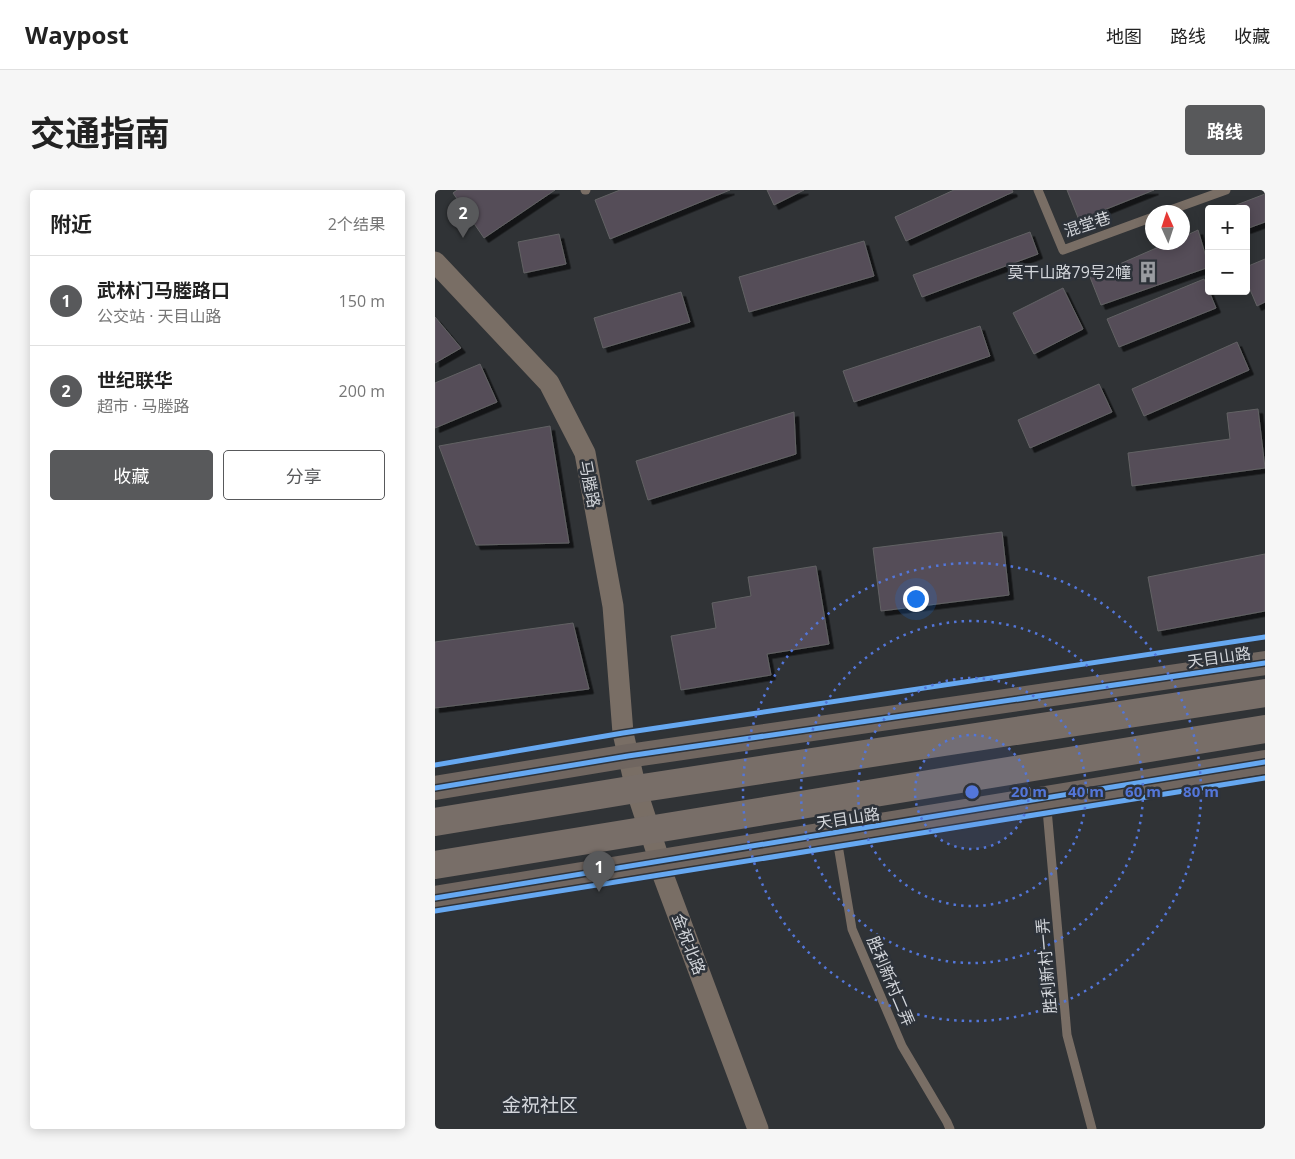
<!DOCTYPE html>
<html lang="zh">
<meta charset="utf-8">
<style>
:root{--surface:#fff;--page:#f6f6f6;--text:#222;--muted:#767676;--line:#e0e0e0;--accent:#58595b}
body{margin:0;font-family:"Open Sans","Noto Sans SC",sans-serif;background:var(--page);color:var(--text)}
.controls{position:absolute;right:15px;top:15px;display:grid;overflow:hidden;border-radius:5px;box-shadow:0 2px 12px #0003}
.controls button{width:45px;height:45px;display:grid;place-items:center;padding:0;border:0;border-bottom:1px solid var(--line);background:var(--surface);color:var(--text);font:25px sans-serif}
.compass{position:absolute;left:710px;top:15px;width:45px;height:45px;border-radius:50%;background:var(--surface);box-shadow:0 2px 12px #0003;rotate:357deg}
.you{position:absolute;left:480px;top:408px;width:18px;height:18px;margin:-12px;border:4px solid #fff;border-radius:50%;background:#1a73e8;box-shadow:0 0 0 8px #1a73e833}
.badge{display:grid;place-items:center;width:32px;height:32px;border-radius:50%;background:var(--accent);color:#fff;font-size:16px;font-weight:700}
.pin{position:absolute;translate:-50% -41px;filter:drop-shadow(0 1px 2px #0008)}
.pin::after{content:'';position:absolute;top:26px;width:18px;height:15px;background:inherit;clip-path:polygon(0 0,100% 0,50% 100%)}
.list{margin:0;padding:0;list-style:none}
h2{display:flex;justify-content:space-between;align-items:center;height:65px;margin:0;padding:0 20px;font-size:21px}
h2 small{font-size:16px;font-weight:400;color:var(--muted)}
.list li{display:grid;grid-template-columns:32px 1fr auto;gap:15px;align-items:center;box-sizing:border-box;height:90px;padding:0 20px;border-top:1px solid var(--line)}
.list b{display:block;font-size:19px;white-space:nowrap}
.list p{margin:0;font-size:16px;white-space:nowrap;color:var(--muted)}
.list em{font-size:16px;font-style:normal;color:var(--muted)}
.actions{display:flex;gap:10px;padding:15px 20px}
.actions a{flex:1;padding:11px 0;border:1px solid var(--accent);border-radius:5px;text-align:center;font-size:18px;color:var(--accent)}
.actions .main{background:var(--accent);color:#fff}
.map{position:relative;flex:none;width:830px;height:939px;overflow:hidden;border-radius:5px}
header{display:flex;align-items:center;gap:30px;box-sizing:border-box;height:70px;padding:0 25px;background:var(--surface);border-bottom:1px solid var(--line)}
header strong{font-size:24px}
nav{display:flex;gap:28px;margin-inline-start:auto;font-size:18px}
.intro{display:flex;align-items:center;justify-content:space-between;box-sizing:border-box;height:120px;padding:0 30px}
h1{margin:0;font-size:35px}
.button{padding:12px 22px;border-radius:5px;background:var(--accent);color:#fff;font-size:18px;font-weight:700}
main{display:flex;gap:30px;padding:0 30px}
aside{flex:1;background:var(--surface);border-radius:5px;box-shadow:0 2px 12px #0003}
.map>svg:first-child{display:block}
</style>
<header>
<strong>Waypost</strong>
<nav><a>地图</a><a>路线</a><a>收藏</a></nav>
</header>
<div class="intro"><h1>交通指南</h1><a class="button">路线</a></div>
<main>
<aside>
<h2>附近<small>2个结果</small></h2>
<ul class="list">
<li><span class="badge">1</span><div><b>武林门马塍路口</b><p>公交站 · 天目山路</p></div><em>150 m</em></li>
<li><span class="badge">2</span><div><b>世纪联华</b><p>超市 · 马塍路</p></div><em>200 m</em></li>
</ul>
<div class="actions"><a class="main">收藏</a><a>分享</a></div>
</aside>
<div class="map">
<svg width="830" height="939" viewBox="0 0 830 939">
<defs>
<filter id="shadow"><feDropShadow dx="4.5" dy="4.5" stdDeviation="0" flood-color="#0009"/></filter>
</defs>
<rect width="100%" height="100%" fill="#303336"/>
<g fill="#554d58" stroke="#626264" filter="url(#shadow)">
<path d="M 22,0 L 120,0 L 49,48 L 18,3 Z"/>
<path d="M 185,0 L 295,0 L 175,49 L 160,10 Z"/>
<path d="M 332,0 L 369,0 L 339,15 Z"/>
<path d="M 519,0 L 577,0 L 578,2 L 471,51 L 460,27 Z"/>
<path d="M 632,0 L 719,0 L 644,30 Z"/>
<path d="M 830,4 L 830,32 L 811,39 L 811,19 L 791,19 Z"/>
<path d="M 763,40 L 774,77 L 666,115 L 655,87 L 735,52 L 748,52 L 748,47 Z"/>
<path d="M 595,42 L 603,64 L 487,107 L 478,85 Z"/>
<path d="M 124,44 L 131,74 L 89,83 L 83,52 Z"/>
<path d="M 429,51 L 439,86 L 314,122 L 304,87 Z"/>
<path d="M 830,69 L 830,112 L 822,116 L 811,90 L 811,77 Z"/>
<path d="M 769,89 L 781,118 L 684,157 L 672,129 Z"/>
<path d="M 628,98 L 648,139 L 599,164 L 578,123 Z"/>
<path d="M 246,102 L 255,132 L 168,158 L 159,128 Z"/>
<path d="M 0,127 L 26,158 L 0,173 Z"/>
<path d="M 545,136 L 555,166 L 419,212 L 408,181 Z"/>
<path d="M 802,152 L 814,180 L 709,226 L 697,199 Z"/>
<path d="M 45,174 L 62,212 L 0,238 L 0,193 Z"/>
<path d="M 664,194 L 677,222 L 595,258 L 583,230 Z"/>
<path d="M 823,219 L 830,278 L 697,296 L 693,263 L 795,249 L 792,223 Z"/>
<path d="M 359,222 L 361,264 L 213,310 L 201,271 Z"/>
<path d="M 115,236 L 134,353 L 41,355 L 4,256 Z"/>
<path d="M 567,342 L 574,405 L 446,421 L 438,358 Z"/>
<path d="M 830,364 L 830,421 L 723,441 L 713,387 Z"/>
<path d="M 381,376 L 394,454 L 332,464 L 336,485 L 246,500 L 236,446 L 281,438 L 277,413 L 316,406 L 313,387 Z"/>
<path d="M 138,433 L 154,499 L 0,518 L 0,452 Z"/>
</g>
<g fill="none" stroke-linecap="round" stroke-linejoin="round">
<g stroke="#796e65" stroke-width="9">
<path d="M 150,0 L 151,0"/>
<path d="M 603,0 L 628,60 L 718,27"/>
<path d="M 730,22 L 791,0"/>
<path d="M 611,608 L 632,845 L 657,939"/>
<path d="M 401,643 L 417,739 L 467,856 L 512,932 L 515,939"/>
</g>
<path stroke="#796e65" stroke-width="21" d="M 0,72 L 114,193 L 150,263 L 178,416 L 188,543 L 201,599 L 225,672 L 228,685 L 323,939"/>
<g stroke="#706660" stroke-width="24">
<path d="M 0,598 L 193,566 L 830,473"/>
<path d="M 0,708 L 830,572"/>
</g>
<g stroke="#786e68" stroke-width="28">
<path d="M 0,632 L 201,599 L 830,503"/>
<path d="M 0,675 L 830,539"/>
</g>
<g stroke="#2d3239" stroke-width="8">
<g id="cycleway">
<path d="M 0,575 L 188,543 L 830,447"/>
<path d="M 0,598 L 193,566 L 830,473"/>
<path d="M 0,708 L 830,572"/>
<path d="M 0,721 L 830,588"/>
</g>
</g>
<use href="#cycleway" stroke="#66a8f1" stroke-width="5"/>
</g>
<circle cx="537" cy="602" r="57" fill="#5376d9" fill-opacity=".12"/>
<g fill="none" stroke="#5376d9" stroke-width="2.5" stroke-dasharray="2.5 5">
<circle cx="537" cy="602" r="57"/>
<circle cx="537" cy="602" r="114"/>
<circle cx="537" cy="602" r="171"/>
<circle cx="537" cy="602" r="229"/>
</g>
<defs>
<g id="building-bare" transform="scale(1.725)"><path d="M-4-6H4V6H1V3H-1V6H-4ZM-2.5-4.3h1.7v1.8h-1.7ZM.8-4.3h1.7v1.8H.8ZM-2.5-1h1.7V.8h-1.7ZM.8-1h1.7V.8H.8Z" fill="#999ca1" stroke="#2d3239" stroke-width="2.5" paint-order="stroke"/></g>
</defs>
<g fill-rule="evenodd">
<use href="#building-bare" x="713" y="82"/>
</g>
<g text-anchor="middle" stroke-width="5" stroke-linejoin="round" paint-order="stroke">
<g font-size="16" fill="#d2d5da" stroke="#2d3239">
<text transform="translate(652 34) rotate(-18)" y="6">混堂巷</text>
<text transform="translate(155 294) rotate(79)" y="6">马塍路</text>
<text transform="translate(784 467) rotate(-8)" y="6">天目山路</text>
<text transform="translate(413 628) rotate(-9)" y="6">天目山路</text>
<text transform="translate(254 754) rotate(69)" y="6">金祝北路</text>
<text transform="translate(611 776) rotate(-95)" y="6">胜利新村一弄</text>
<text transform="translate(456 791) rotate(67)" y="6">胜利新村二弄</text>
</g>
<g font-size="16" fill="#d2d5da" stroke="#2d3239" text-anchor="end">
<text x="696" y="88">莫干山路79号2幢</text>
</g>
<g font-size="19" fill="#d2d5da" stroke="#2d3239">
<text x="105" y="922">金祝社区</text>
</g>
</g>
<circle cx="537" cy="602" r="8" fill="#5376d9" stroke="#2d3239" stroke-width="2.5"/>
<g font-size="15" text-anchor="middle" font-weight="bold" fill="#5376d9" stroke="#2d3239" stroke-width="5" stroke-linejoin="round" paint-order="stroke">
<text x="594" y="607">20 m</text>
<text x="651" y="607">40 m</text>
<text x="708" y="607">60 m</text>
<text x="766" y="607">80 m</text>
</g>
</svg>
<div class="controls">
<button>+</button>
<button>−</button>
</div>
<svg class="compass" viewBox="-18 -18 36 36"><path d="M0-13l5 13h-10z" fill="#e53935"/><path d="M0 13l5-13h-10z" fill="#767676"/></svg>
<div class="you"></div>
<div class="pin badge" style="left:164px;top:702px">1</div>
<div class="pin badge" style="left:28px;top:48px">2</div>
</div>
</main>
